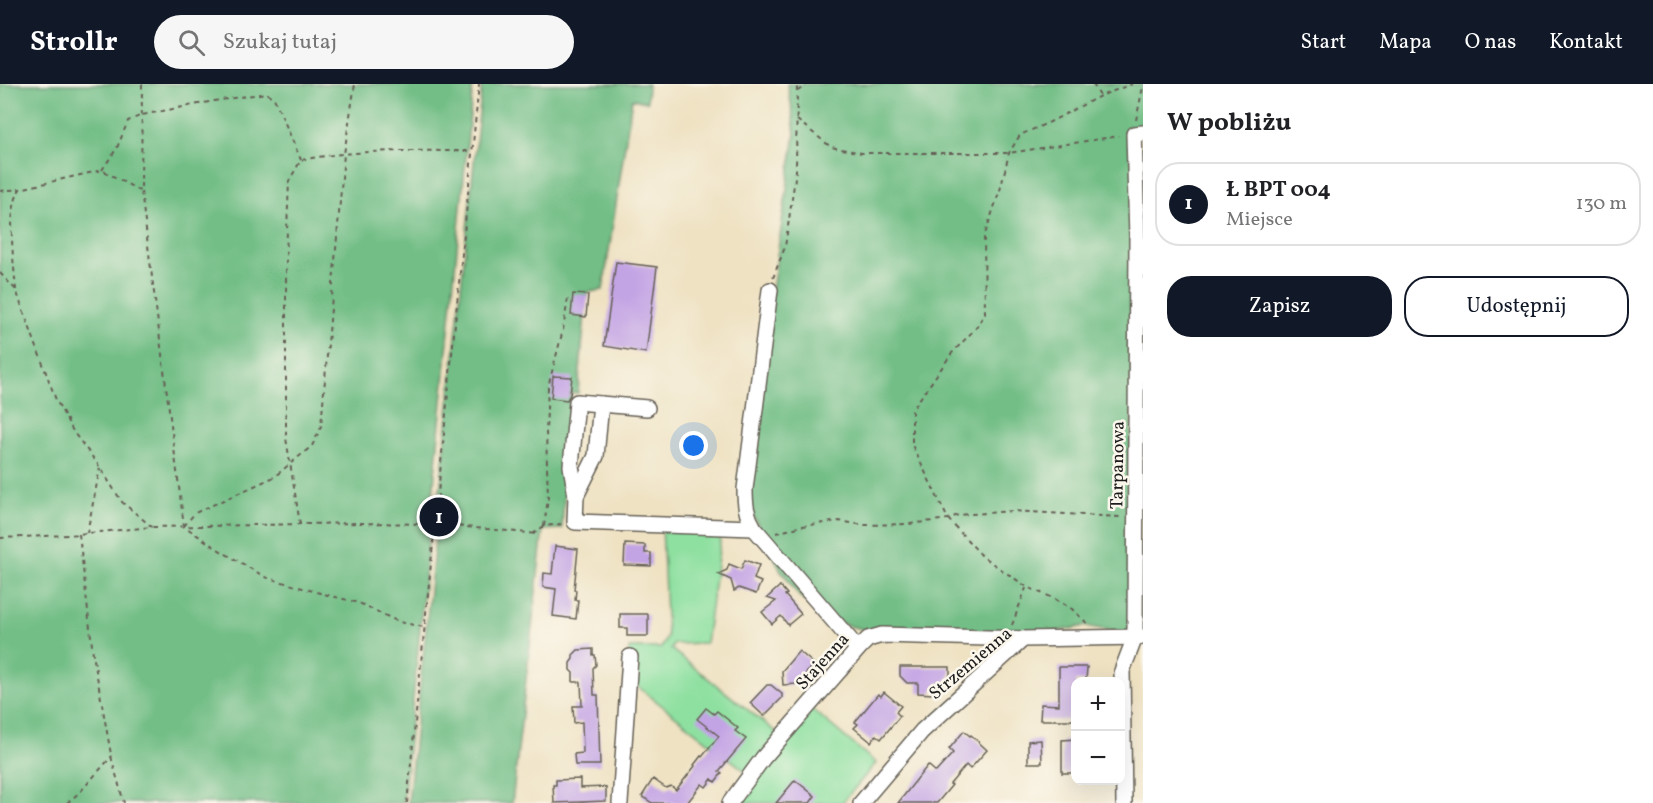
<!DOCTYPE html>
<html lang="pl">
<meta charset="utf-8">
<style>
:root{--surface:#fff;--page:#f6f6f6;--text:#202124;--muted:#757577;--line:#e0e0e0;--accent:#111827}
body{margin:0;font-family:Vollkorn,serif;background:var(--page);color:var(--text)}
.controls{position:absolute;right:18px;bottom:18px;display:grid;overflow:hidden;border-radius:12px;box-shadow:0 6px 24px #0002}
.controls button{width:54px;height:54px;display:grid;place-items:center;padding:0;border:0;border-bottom:2px solid var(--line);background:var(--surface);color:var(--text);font:30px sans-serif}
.you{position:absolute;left:694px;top:362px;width:21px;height:21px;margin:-15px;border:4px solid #fff;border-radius:50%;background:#1a73e8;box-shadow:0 0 0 9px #1a73e833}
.badge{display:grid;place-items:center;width:39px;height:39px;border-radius:50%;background:var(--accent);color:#fff;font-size:20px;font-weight:700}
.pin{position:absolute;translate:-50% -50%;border:3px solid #fff;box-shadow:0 2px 6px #0006}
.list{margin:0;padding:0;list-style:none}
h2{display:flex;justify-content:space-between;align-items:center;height:78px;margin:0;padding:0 24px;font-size:26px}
h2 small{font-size:20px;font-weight:400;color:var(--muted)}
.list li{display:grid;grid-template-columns:39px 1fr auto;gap:18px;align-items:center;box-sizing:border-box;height:84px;margin:0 12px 12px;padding:0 12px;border:2px solid var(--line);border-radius:24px}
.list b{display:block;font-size:22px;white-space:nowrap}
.list p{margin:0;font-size:20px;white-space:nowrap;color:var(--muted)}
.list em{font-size:20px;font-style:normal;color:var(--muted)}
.actions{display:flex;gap:12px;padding:18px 24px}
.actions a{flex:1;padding:14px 0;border:2px solid var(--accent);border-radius:24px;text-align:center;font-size:21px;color:var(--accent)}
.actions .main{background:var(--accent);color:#fff}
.icon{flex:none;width:33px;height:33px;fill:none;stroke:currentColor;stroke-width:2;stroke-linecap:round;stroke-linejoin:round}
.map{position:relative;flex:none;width:1143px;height:719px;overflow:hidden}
header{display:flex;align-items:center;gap:36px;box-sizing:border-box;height:84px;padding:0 30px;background:var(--accent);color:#fff}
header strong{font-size:28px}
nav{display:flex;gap:33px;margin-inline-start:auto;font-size:21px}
.search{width:420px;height:54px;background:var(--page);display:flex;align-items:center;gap:15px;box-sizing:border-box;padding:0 21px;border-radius:33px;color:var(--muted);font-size:22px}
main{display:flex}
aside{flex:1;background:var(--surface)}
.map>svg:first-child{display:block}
</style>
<header>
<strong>Strollr</strong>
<div class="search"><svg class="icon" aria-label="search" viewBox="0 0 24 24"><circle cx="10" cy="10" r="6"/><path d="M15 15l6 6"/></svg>Szukaj tutaj</div>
<nav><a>Start</a><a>Mapa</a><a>O nas</a><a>Kontakt</a></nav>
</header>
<main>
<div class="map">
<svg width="1143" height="719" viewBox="0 0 1143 719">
<rect width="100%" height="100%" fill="#fbf7ec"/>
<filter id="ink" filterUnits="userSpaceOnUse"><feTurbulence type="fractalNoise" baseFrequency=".0167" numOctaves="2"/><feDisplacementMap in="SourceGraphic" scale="12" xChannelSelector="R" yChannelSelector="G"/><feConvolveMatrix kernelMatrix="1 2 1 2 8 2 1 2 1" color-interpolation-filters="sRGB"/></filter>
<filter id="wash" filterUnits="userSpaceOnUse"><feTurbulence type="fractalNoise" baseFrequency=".008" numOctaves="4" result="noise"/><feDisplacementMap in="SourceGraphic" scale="24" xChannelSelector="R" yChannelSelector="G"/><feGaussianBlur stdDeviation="1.35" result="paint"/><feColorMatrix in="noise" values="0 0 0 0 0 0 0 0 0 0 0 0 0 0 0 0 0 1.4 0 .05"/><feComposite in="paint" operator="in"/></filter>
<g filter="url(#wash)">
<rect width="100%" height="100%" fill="#efe2c3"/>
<path fill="#8ee0a0" stroke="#557e5e" stroke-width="1.5" d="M 662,442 L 722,444 L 706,559 L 674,560 L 671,565 L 781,652 L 807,621 L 876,679 L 842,719 L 730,719 L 749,690 L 628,595 L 629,564 L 661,564 L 667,553 Z"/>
<g fill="#72be86" stroke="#476d51" stroke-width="1.5">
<path d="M 0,0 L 473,0 L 403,719 L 0,719 Z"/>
<path d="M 482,0 L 648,0 L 647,18 L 632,15 L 603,206 L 587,208 L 578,309 L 571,309 L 562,445 L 543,446 L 512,719 L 408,719 Z"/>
<path d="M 787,0 L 1143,0 L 1143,50 L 1135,51 L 1129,550 L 1085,542 L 1053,548 L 946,550 L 895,543 L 871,547 L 849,542 L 824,531 L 799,512 L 780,485 L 742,410 L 795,50 L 791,19 Z"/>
</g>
<g id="blocks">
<g fill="#c2a3e4">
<path d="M 616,178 L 657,183 L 646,269 L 604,262 Z"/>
<path d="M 573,210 L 588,211 L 586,233 L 571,231 Z"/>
<path d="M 553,292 L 572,293 L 570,311 L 567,316 L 551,314 Z"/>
<path d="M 625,460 L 645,461 L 645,469 L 651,469 L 651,482 L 624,481 Z"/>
<path d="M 555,462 L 578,465 L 574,506 L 576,506 L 575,516 L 578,516 L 576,535 L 553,532 L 556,505 L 543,503 L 544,489 L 552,490 Z"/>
<path d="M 745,476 L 759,481 L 754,495 L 761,498 L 756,510 L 739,504 L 734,507 L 731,496 L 718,490 L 727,486 L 729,480 L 741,485 Z"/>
<path d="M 780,502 L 787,510 L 785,511 L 801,530 L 788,541 L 781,532 L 772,540 L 762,528 L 776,517 L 767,514 Z"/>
<path d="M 620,530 L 648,530 L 648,552 L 627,552 L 627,544 L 620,544 Z"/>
<path d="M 593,565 L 593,571 L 595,571 L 596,581 L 593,584 L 594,611 L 598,611 L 600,681 L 575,681 L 574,670 L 583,669 L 582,638 L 574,639 L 573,622 L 582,622 L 581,598 L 573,598 L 573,589 L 570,586 L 570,579 L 573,575 L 573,571 L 578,566 Z"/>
<path d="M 799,567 L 814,580 L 797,600 L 783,601 L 782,587 Z"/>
<path d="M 900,583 L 950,583 L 950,592 L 943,599 L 939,599 L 932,606 L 932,610 L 918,609 L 918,599 L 907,599 L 900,592 Z"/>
<path d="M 1059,583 L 1087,583 L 1086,597 L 1076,597 L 1076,636 L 1040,636 L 1041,620 L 1059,621 Z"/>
<path d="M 767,601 L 771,601 L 782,610 L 782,614 L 764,632 L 750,619 Z"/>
<path d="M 884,608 L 901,622 L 896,628 L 900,632 L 881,655 L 876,651 L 871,658 L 854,644 L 858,640 L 855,638 L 878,610 L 881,612 Z"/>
<path d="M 706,624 L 714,630 L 717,627 L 738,644 L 735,647 L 746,655 L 719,687 L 722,689 L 715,698 L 712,695 L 706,703 L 702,700 L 687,719 L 652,719 L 642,712 L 653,695 L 666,704 L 671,702 L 676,706 L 695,682 L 694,681 L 701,672 L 702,673 L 719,652 L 697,635 Z"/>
<path d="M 964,647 L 970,652 L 971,651 L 987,666 L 970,685 L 966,681 L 950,700 L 952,701 L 937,719 L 898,719 L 928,681 L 936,688 L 953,669 L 949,665 Z"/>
<path d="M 1076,655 L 1076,689 L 1062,689 L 1062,656 Z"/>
<path d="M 1041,656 L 1042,679 L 1028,679 L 1028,657 Z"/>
<path d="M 580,695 L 580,704 L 606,703 L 606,717 L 554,719 L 553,701 L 556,701 L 556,696 Z"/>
<path d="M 795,696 L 815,712 L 810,719 L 776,719 Z"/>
</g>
</g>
</g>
<g filter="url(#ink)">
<use href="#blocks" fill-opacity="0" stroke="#666156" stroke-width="1.5"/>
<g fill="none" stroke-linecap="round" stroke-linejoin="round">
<g stroke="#666156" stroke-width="18">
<g id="minor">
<path d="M 770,206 L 745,405 C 745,420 746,431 754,444 L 858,565"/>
<path d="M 647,324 L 577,318 L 571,382 L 576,412 L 575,438 L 754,444"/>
<path d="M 576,412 L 596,372 L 601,320"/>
<path d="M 620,719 L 630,573"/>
<path d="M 730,719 L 763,674 L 858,565 L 868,555 L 882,551 L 1023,555 L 1143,553"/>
<path d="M 861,719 L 922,647 L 1023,555"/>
<path d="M 1124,719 L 1122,587 L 1135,553 L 1137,153 L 1134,50 L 1143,49"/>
</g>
</g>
<g stroke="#666156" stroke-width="2" stroke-dasharray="4.5 4.5" stroke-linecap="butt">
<path d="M 142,0 L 141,107 L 184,442 L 216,464 L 265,493 L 320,509 L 359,519 L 399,538 L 424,543"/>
<path d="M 1093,0 L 1100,12"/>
<path d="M 798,7 L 807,0"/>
<path d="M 797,36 L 831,63 L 862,69 L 1009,69 L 1119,52"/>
<path d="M 1136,36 L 1143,3"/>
<path d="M 102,86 L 117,64 L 128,37 L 142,31 L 214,17 L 266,9 L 274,14 L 301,76"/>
<path d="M 0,107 L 20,105"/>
<path d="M 0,189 L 16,206 L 56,316 L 74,349 L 97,379 L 122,418 L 152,443"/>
<path d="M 773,194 L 785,163 L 796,87 L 797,0"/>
<path d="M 16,206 C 14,179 6,129 20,105 L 102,86 L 140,107"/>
<path d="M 300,440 L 286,354 L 286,172 L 289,97 L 301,76 C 357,65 415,67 472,67"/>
<path d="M 184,442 L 195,429 L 274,393 L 312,362 L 321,343 L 344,70 L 355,0"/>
<path d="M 544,442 L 548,415 L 546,347 L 548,303 L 563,246 L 568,214"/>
<path d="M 87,449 L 100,384"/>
<path d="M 776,449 L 802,442 L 839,437 L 864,441 L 909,440 L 948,435 L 958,431 L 1013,427 L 1121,433"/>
<path d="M 79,450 L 93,570 L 112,676 L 124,719"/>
<path d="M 533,450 L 544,442 L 561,440"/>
<path d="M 0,454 L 68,451 L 152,443 L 358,439 L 435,440 L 538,450"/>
<path d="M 1087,539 L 1072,525 L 1053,514 L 1027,503 L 983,473 L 948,435 L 912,361 L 912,326 L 952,269 L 976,244 L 985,229 L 984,153 L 1001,103 L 1009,69 L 1020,51 L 1050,38 L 1100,12 L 1132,0"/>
<path d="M 1012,541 L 1026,504"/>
<path d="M 67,719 L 80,708 L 112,672"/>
<path d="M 407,719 L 479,0"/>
</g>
<use href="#minor" stroke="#fff" stroke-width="15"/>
</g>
</g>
<g text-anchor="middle" stroke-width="5" stroke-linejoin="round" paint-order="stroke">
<g font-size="18" fill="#1c1c1c" stroke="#fbf7ec">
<text transform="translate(1117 381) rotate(-89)" y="6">Tarpanowa</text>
<text transform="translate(822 577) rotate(-48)" y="6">Stajenna</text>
<text transform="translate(970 579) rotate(-40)" y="6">Strzemienna</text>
</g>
</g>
</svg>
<div class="controls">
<button>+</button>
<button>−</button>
</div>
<div class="you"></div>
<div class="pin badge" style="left:439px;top:433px">1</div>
</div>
<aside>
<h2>W pobliżu<small></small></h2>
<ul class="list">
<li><span class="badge">1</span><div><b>Ł BPT 004</b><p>Miejsce</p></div><em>130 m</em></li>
</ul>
<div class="actions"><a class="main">Zapisz</a><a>Udostępnij</a></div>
</aside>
</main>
